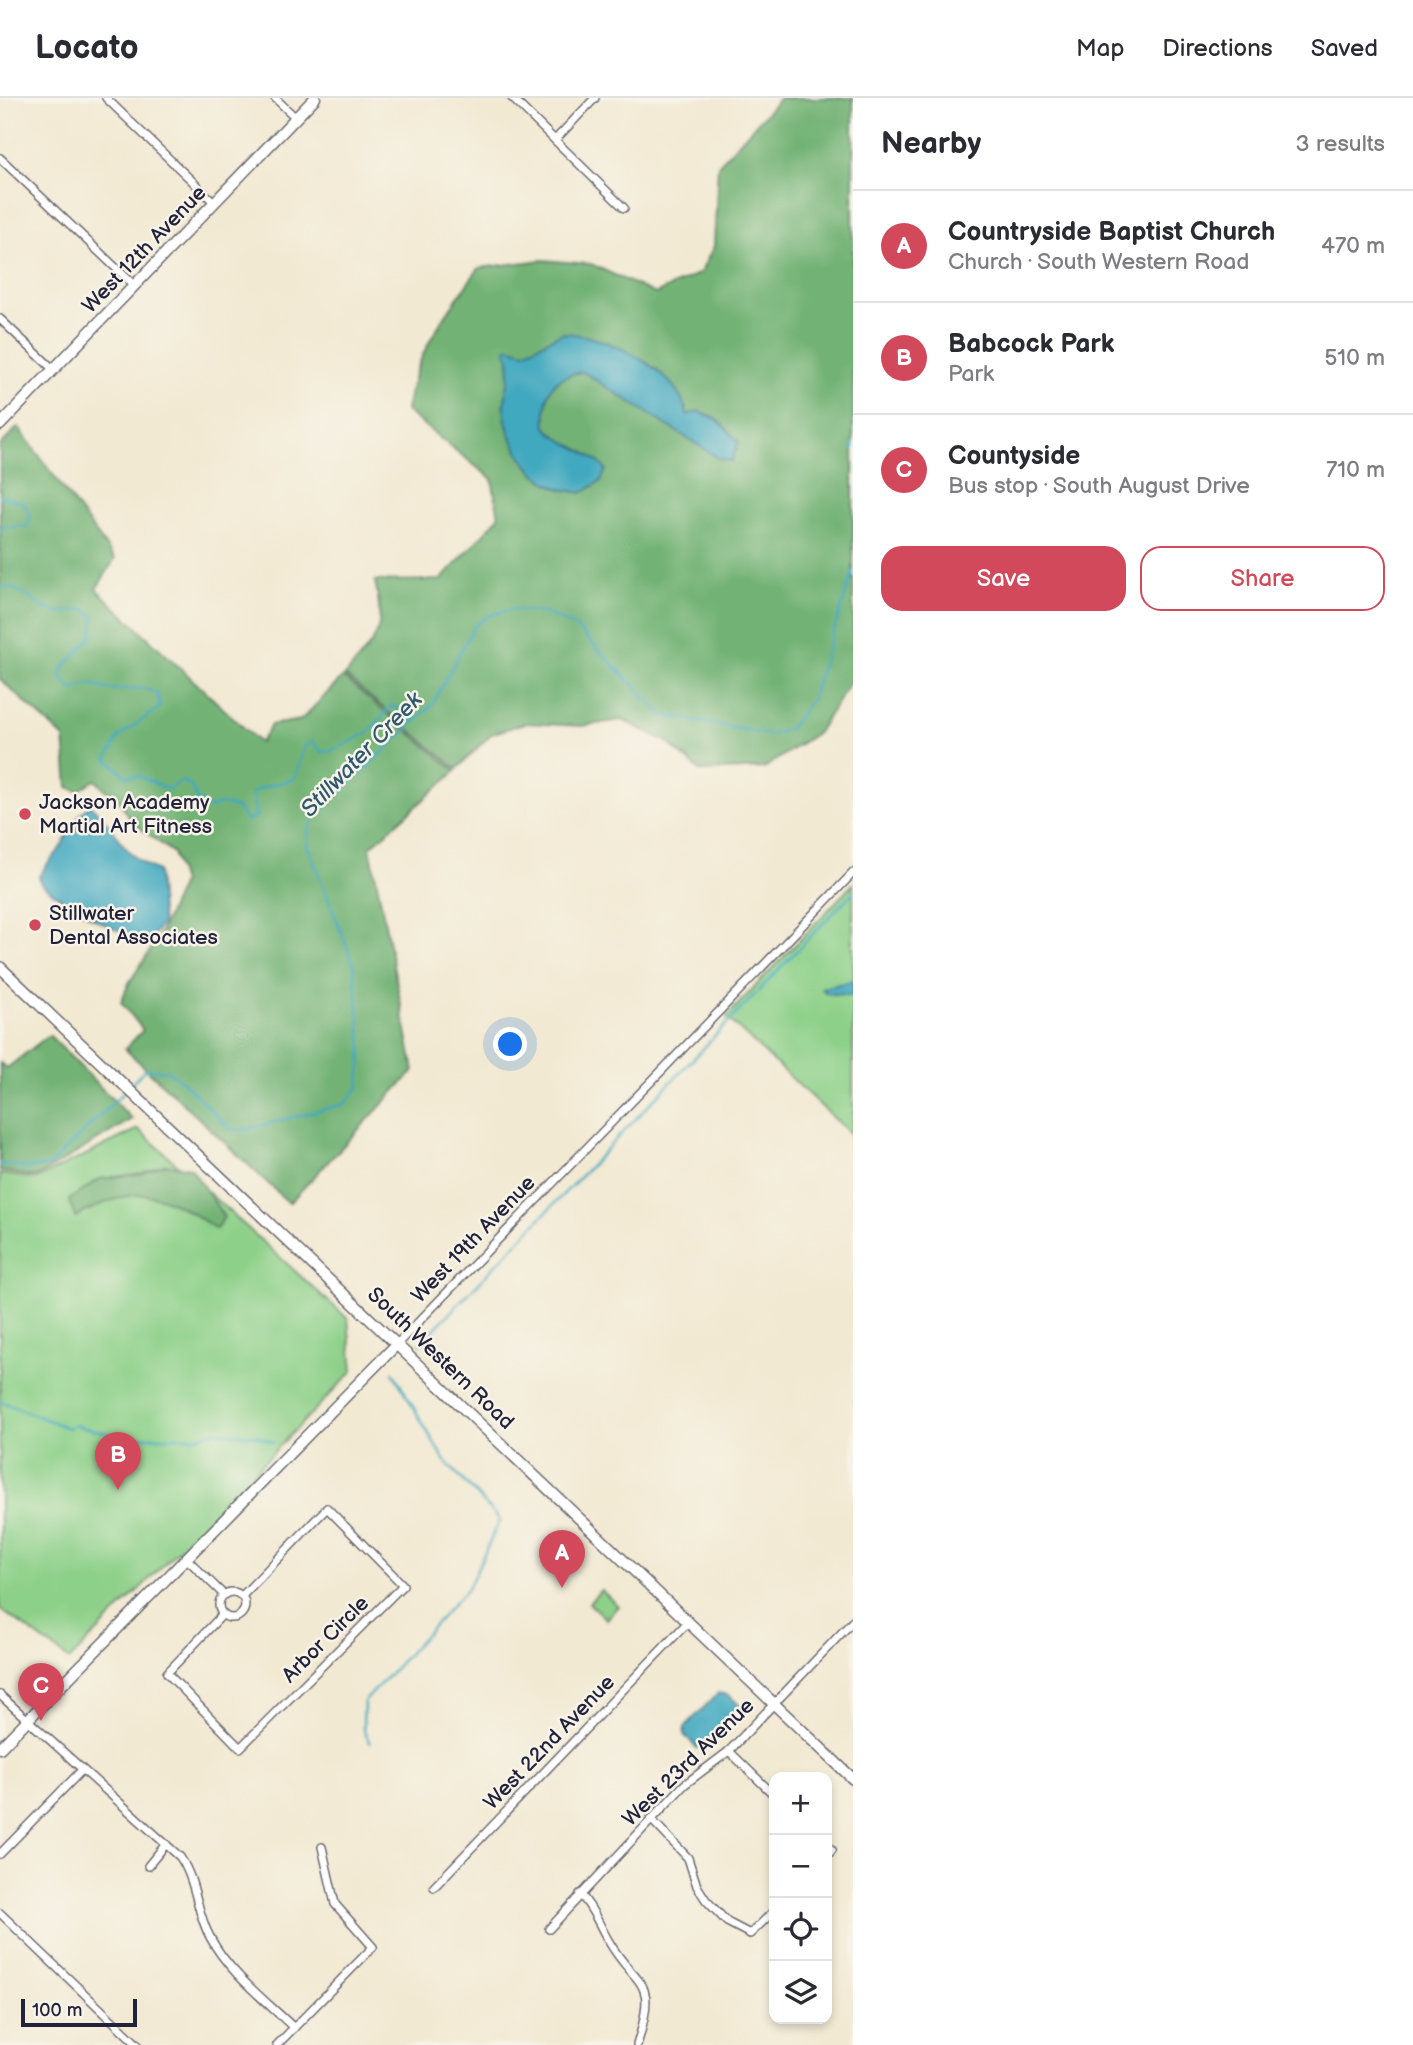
<!DOCTYPE html>
<meta charset="utf-8">
<style>
:root{--surface:#fff;--page:#f2f2f3;--text:#2b2b33;--muted:#7c7c81;--line:#e1e1e2;--accent:#d1495b}
body{margin:0;font-family:"Balsamiq Sans",sans-serif;background:var(--page);color:var(--text)}
.controls{position:absolute;right:21px;bottom:21px;display:grid;overflow:hidden;border-radius:14px;box-shadow:0 4px 10px #0003}
.controls button{width:63px;height:63px;display:grid;place-items:center;padding:0;border:0;border-bottom:2px solid var(--line);background:var(--surface);color:var(--text);font:35px sans-serif}
.scale{position:absolute;left:21px;bottom:18px;width:116px;box-sizing:border-box;padding-left:7px;border:4px solid #22223b;border-top:0;font-size:19px;line-height:24px;white-space:nowrap;color:#22223b;-webkit-text-stroke:5px #f7f3e8;paint-order:stroke}
.you{position:absolute;left:511px;top:947px;width:24px;height:24px;margin:-18px;border:5px solid #fff;border-radius:50%;background:#1a73e8;box-shadow:0 0 0 10px #1a73e833}
.badge{display:grid;place-items:center;width:46px;height:46px;border-radius:50%;background:var(--accent);color:#fff;font-size:23px;font-weight:700}
.pin{position:absolute;translate:-50% -58px;filter:drop-shadow(0 2px 4px #0008)}
.pin::after{content:'';position:absolute;top:37px;width:24px;height:21px;background:inherit;clip-path:polygon(0 0,100% 0,50% 100%)}
.list{margin:0;padding:0;list-style:none}
h2{display:flex;justify-content:space-between;align-items:center;height:91px;margin:0;padding:0 28px;font-size:30px}
h2 small{font-size:23px;font-weight:400;color:var(--muted)}
.list li{display:grid;grid-template-columns:46px 1fr auto;gap:21px;align-items:center;box-sizing:border-box;height:112px;padding:0 28px;border-top:2px solid var(--line)}
.list b{display:block;font-size:26px;white-space:nowrap}
.list p{margin:0;font-size:23px;white-space:nowrap;color:var(--muted)}
.list em{font-size:23px;font-style:normal;color:var(--muted)}
.actions{display:flex;gap:14px;padding:21px 28px}
.actions a{flex:1;padding:16px 0;border:2px solid var(--accent);border-radius:21px;text-align:center;font-size:24px;color:var(--accent)}
.actions .main{background:var(--accent);color:#fff}
.icon{flex:none;width:38px;height:38px;fill:none;stroke:currentColor;stroke-width:2;stroke-linecap:round;stroke-linejoin:round}
.map{position:relative;flex:none;width:853px;height:1947px;overflow:hidden}
header{display:flex;align-items:center;gap:42px;box-sizing:border-box;height:98px;padding:0 35px;background:var(--surface);border-bottom:2px solid var(--line)}
header strong{font-size:33px}
nav{display:flex;gap:38px;margin-inline-start:auto;font-size:24px}
main{display:flex}
aside{flex:1;background:var(--surface)}
.map>svg:first-child{display:block}
</style>
<header>
<strong>Locato</strong>
<nav><a>Map</a><a>Directions</a><a>Saved</a></nav>
</header>
<main>
<div class="map">
<svg width="853" height="1947" viewBox="0 0 853 1947">
<rect width="100%" height="100%" fill="#f7f3e8"/>
<filter id="ink" filterUnits="userSpaceOnUse"><feTurbulence type="fractalNoise" baseFrequency=".0143" numOctaves="2"/><feDisplacementMap in="SourceGraphic" scale="14" xChannelSelector="R" yChannelSelector="G"/><feConvolveMatrix kernelMatrix="1 2 1 2 8 2 1 2 1" color-interpolation-filters="sRGB"/></filter>
<filter id="wash" filterUnits="userSpaceOnUse"><feTurbulence type="fractalNoise" baseFrequency=".00686" numOctaves="4" result="noise"/><feDisplacementMap in="SourceGraphic" scale="28" xChannelSelector="R" yChannelSelector="G"/><feGaussianBlur stdDeviation="1.57" result="paint"/><feColorMatrix in="noise" values="0 0 0 0 0 0 0 0 0 0 0 0 0 0 0 0 0 1.4 0 .05"/><feComposite in="paint" operator="in"/></filter>
<g filter="url(#wash)">
<rect width="100%" height="100%" fill="#f2e9d2"/>
<g fill="#8dd089" stroke="#587962" stroke-width="2">
<path d="M 853,786 L 853,1038 L 726,919 Z"/>
<path d="M 138,1031 L 348,1221 L 353,1273 L 70,1562 L 0,1511 L 0,1076 L 37,1081 Z"/>
<path d="M 601,1492 L 618,1508 L 606,1521 L 589,1505 Z"/>
</g>
<g fill="#72b275" stroke="#4a6a58" stroke-width="2">
<path d="M 780,0 L 853,0 L 853,580 L 818,634 L 764,670 L 700,673 L 666,643 L 622,622 L 582,628 L 525,625 L 491,636 L 457,671 L 345,578 C 378,537 386,537 375,483 L 441,482 L 499,419 L 492,381 L 406,313 C 415,254 445,217 479,170 L 542,162 L 591,166 L 655,196 L 700,175 L 714,148 L 718,67 Z"/>
<path d="M 18,329 L 115,461 L 96,491 L 260,645 L 271,627 L 301,622 L 343,579 L 456,673 L 370,749 L 414,973 L 289,1105 L 125,951 L 143,932 L 121,904 L 129,885 L 157,842 L 182,785 L 173,755 L 130,722 L 121,705 L 95,682 L 78,693 L 68,689 L 64,640 L 0,581 L 0,348 Z"/>
<path d="M 49,937 L 132,1021 L 37,1079 L 0,1073 L 0,965 L 7,970 Z"/>
<path d="M 165,1066 L 191,1070 L 224,1119 L 216,1131 C 156,1091 141,1085 75,1119 L 69,1102 L 100,1081 L 143,1075 Z"/>
</g>
<g fill="#3fa8bf" stroke="#30657d" stroke-width="2">
<path d="M 562,235 C 604,236 680,271 687,317 L 699,313 L 717,321 L 739,344 L 731,363 L 720,361 L 583,274 C 548,278 544,298 546,329 C 564,349 590,351 606,372 L 601,383 L 582,395 C 574,393 563,393 555,389 C 526,376 502,335 505,304 C 507,283 514,271 506,251 L 509,249 L 525,254 Z"/>
<path d="M 90,707 C 120,733 118,755 158,773 L 162,826 L 148,844 C 108,831 74,811 41,786 L 39,779 C 44,769 50,763 57,755 C 69,738 73,720 90,707 Z"/>
<path d="M 853,883 L 853,898 L 826,895 L 821,890 Z"/>
<path d="M 718,1595 L 728,1597 L 742,1609 L 738,1617 L 722,1625 L 708,1648 L 697,1650 L 684,1637 L 685,1629 Z"/>
</g>
<g fill="none" stroke-linecap="round" stroke-linejoin="round">
<g stroke="#3fa8bf" stroke-width="2.5">
<path d="M 853,346 L 853,351"/>
<path d="M 0,398 L 24,405 L 31,420 L 26,429 L 4,428 L 0,433"/>
<path d="M 0,489 C 25,488 34,510 57,514 C 65,516 76,512 85,511 L 95,519 L 91,540 L 62,571 L 62,581 L 72,591 L 91,586 C 119,599 134,583 157,595 L 160,609 L 119,639 L 107,661 L 126,678 L 138,678 L 168,691 L 181,683 L 191,687 L 197,702 L 209,710 L 221,706 L 237,710 L 247,723 L 256,719 L 252,695 C 265,686 280,687 295,680 L 304,649 L 312,643 L 321,654 L 331,653 L 368,635 L 392,607 L 415,624"/>
<path d="M 129,988 L 145,971 L 168,973 L 182,983 L 230,1031 L 244,1032 L 345,1006 L 359,989 L 362,951 L 354,867 L 307,746 L 308,733 L 316,718 L 432,607 L 474,528 L 490,517 L 512,511 L 545,515 L 576,529 L 663,617 L 771,637 L 790,630 L 811,602 L 853,474"/>
<path d="M 0,1066 L 25,1070 L 49,1068 L 125,993"/>
<path d="M 420,1246 L 853,794"/>
<path d="M 0,1303 L 68,1330 L 74,1327 L 124,1339 L 197,1339 L 216,1333 L 257,1338 L 273,1344"/>
<path d="M 370,1645 L 363,1630 L 364,1604 L 468,1490 L 500,1422 L 444,1362 L 393,1274"/>
</g>
</g>
</g>
<g filter="url(#ink)">
<g fill="none" stroke-linecap="round" stroke-linejoin="round">
<g stroke="#6b6870" stroke-width="10">
<g id="street">
<path d="M 106,0 L 215,105"/>
<path d="M 275,0 L 296,20"/>
<path d="M 512,0 L 624,110"/>
<path d="M 555,42 L 595,0"/>
<path d="M 0,60 L 135,188"/>
<path d="M 0,221 L 54,272"/>
<path d="M 398,1245 L 853,775"/>
<path d="M 186,1460 L 224,1497"/>
<circle cx="232" cy="1507" r="13"/>
<path d="M 223,1516 L 167,1575 L 240,1650 L 403,1487 L 327,1410 L 242,1498"/>
<path d="M 0,1597 L 180,1759 C 197,1784 196,1814 210,1839 C 228,1874 266,1903 294,1930"/>
<path d="M 729,1653 L 774,1697"/>
<path d="M 651,1721 L 688,1760 L 697,1788 L 706,1802 L 727,1824 L 750,1836 L 774,1813"/>
<path d="M 827,1747 L 832,1752 L 827,1758"/>
<path d="M 0,1756 L 82,1672"/>
<path d="M 148,1768 L 166,1746"/>
<path d="M 434,1789 L 689,1523"/>
<path d="M 580,1796 C 594,1811 598,1825 608,1842 C 637,1893 659,1876 637,1947"/>
<path d="M 0,1815 L 138,1947"/>
<path d="M 549,1831 L 684,1687 L 729,1653 L 853,1523"/>
<path d="M 277,1947 L 373,1849 L 335,1806 L 322,1749"/>
</g>
</g>
<g stroke="#6b6870" stroke-width="13">
<g id="secondary">
<path d="M 0,327 L 315,0"/>
<path d="M 0,869 L 853,1681"/>
<path d="M 0,1650 L 398,1245"/>
</g>
</g>
<use href="#street" stroke="#fff" stroke-width="7"/>
<use href="#secondary" stroke="#fff" stroke-width="10"/>
</g>
</g>
<g fill="#d1495b" stroke="#f7f3e8" stroke-width="2.5">
<circle cx="25" cy="716" r="7"/>
<circle cx="35" cy="827" r="7"/>
</g>
<g text-anchor="middle" stroke-width="5" stroke-linejoin="round" paint-order="stroke">
<g font-size="21" fill="#22223b" stroke="#f7f3e8">
<text transform="translate(144 151) rotate(-46)" y="7">West 12th Avenue</text>
<text transform="translate(473 1141) rotate(-46)" y="7">West 19th Avenue</text>
<text transform="translate(441 1260) rotate(44)" y="7">South Western Road</text>
<text transform="translate(325 1541) rotate(-45)" y="7">Arbor Circle</text>
<text transform="translate(549 1644) rotate(-46)" y="7">West 22nd Avenue</text>
<text transform="translate(688 1664) rotate(-44)" y="7">West 23rd Avenue</text>
</g>
<g font-size="21" fill="#22223b" stroke="#f7f3e8" text-anchor="start">
<text x="39" y="711">Jackson Academy<tspan x="39" dy="24">Martial Art Fitness</tspan></text>
<text x="49" y="822">Stillwater<tspan x="49" dy="24">Dental Associates</tspan></text>
</g>
<g font-size="23" font-style="italic" fill="#2e5870" stroke="#f7f3e8">
<text transform="translate(361 656) rotate(-46)" y="8">Stillwater Creek</text>
</g>
</g>
</svg>
<div class="controls">
<button>+</button>
<button>−</button>
<button><svg class="icon" aria-label="locate" viewBox="0 0 24 24"><circle cx="12" cy="12" r="6"/><path d="M12 2v4M12 18v4M2 12h4M18 12h4"/></svg></button>
<button><svg class="icon" aria-label="layers" viewBox="0 0 24 24"><path d="M12 4l9 5-9 5-9-5zM3 14l9 5 9-5"/></svg></button>
</div>
<div class="scale">100 m</div>
<div class="you"></div>
<div class="pin badge" style="left:562px;top:1490px">A</div>
<div class="pin badge" style="left:118px;top:1392px">B</div>
<div class="pin badge" style="left:41px;top:1623px">C</div>
</div>
<aside>
<h2>Nearby<small>3 results</small></h2>
<ul class="list">
<li><span class="badge">A</span><div><b>Countryside Baptist Church</b><p>Church · South Western Road</p></div><em>470 m</em></li>
<li><span class="badge">B</span><div><b>Babcock Park</b><p>Park</p></div><em>510 m</em></li>
<li><span class="badge">C</span><div><b>Countyside</b><p>Bus stop · South August Drive</p></div><em>710 m</em></li>
</ul>
<div class="actions"><a class="main">Save</a><a>Share</a></div>
</aside>
</main>
